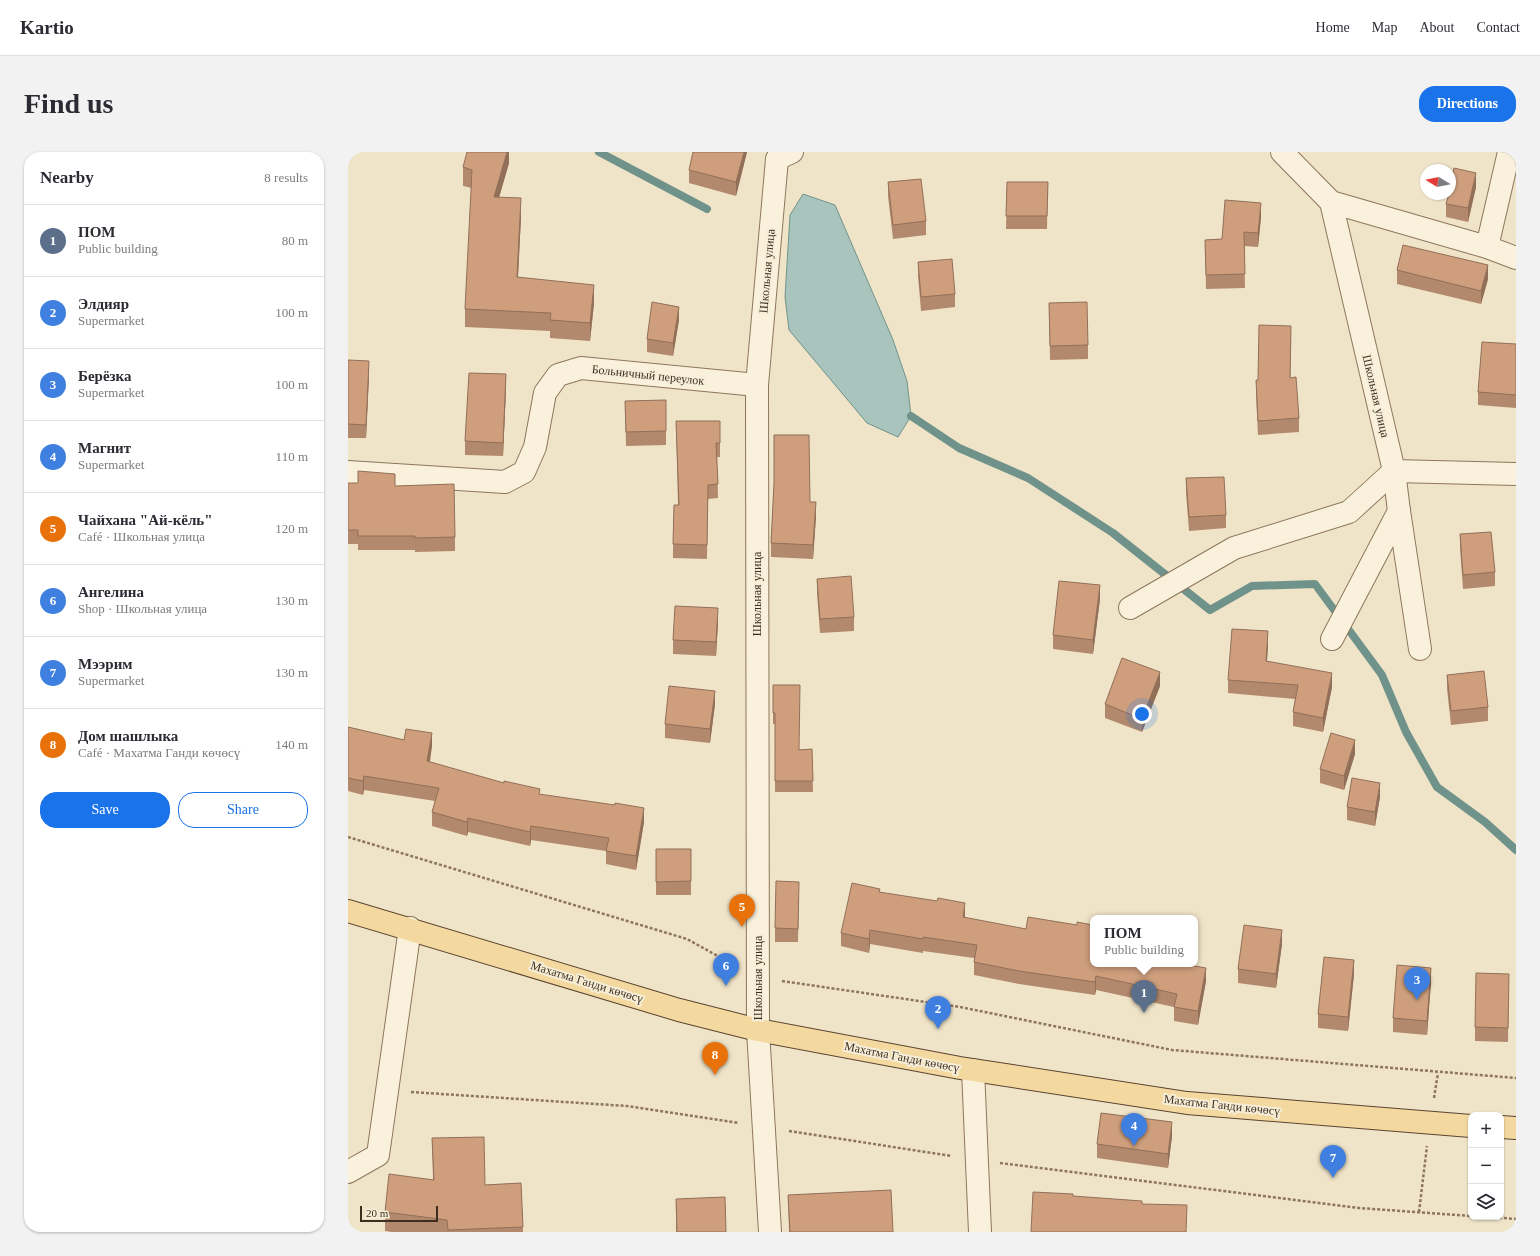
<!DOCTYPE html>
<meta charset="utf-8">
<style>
:root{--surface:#fff;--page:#f2f2f3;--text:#2b2b33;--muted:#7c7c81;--line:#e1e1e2;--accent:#1a73e8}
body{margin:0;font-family:"Times New Roman",serif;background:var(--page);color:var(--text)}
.controls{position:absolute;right:12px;bottom:12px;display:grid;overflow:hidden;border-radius:8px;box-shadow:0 1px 3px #0004}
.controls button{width:36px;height:36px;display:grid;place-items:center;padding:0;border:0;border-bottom:1px solid var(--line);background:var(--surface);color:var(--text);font:20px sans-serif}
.compass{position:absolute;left:1072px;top:12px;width:36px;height:36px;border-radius:50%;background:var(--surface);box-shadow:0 1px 3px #0004;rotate:280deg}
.scale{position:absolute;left:12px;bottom:10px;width:78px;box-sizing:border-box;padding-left:4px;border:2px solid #3d2e20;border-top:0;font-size:11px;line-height:14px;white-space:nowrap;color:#3d2e20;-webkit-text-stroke:3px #f7eed8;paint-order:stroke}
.you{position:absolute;left:794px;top:562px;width:14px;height:14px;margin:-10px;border:3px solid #fff;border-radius:50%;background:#1a73e8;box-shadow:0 0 0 6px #1a73e833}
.badge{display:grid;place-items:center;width:26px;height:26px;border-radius:50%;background:var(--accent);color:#fff;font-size:13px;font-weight:700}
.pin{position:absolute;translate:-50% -33px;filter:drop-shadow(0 1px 2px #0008)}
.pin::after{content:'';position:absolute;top:21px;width:14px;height:12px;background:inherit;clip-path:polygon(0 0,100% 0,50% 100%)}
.popup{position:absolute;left:742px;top:763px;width:108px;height:52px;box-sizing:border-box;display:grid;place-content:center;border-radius:8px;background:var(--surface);filter:drop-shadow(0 1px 3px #0005);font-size:13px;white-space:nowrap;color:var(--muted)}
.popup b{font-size:15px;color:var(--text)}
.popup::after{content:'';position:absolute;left:50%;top:100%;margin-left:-8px;border:8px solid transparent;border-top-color:var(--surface)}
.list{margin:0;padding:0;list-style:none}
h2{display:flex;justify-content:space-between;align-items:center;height:52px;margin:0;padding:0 16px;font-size:17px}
h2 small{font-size:13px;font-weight:400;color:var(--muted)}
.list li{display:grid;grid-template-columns:26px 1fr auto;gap:12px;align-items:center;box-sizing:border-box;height:72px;padding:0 16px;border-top:1px solid var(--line)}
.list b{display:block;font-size:15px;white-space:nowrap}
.list p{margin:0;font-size:13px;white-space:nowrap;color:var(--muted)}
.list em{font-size:13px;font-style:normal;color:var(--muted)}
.actions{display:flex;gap:8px;padding:12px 16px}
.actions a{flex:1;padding:9px 0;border:1px solid var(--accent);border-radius:16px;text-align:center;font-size:14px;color:var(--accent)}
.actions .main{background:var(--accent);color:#fff}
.icon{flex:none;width:22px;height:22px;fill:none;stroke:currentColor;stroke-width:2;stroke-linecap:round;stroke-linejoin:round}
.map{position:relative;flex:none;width:1168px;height:1080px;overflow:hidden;border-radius:16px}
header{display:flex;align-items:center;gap:24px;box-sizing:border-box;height:56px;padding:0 20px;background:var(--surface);border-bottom:1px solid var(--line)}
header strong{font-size:19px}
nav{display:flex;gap:22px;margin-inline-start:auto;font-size:14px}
.intro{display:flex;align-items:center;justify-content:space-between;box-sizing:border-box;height:96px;padding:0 24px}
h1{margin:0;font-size:28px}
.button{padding:10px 18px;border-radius:16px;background:var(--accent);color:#fff;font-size:14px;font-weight:700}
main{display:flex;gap:24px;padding:0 24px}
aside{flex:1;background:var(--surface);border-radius:16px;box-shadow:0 1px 3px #0004}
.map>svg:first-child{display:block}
</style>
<header>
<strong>Kartio</strong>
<nav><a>Home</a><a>Map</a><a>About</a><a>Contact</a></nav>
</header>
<div class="intro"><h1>Find us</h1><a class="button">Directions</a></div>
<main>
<aside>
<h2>Nearby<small>8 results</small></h2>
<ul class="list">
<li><span class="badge" style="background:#5c6f8a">1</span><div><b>ПОМ</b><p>Public building</p></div><em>80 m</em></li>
<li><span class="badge" style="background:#3f7fe0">2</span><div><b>Элдияр</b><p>Supermarket</p></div><em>100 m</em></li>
<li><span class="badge" style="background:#3f7fe0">3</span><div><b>Берёзка</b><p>Supermarket</p></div><em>100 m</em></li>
<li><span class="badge" style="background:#3f7fe0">4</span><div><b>Магнит</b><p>Supermarket</p></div><em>110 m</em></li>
<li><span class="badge" style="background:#e8710a">5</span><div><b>Чайхана &quot;Ай-кёль&quot;</b><p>Café · Школьная улица</p></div><em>120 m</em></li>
<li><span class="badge" style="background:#3f7fe0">6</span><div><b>Ангелина</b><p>Shop · Школьная улица</p></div><em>130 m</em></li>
<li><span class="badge" style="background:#3f7fe0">7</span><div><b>Мээрим</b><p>Supermarket</p></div><em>130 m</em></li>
<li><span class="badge" style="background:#e8710a">8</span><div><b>Дом шашлыка</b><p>Café · Махатма Ганди көчөсү</p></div><em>140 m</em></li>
</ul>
<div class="actions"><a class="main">Save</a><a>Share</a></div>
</aside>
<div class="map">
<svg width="1168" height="1080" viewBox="0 0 1168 1080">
<rect width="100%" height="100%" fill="#f0e4c8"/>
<path fill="#a9c4bc" stroke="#6f938a" d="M 455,42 L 487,53 L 545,188 L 559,229 L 563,264 L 550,285 L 519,271 L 441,178 L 437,145 L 442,63 Z"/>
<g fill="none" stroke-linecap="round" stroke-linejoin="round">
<g stroke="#6f938a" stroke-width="8">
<path d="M 251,0 L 359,57"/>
<path d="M 563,264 L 611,296 L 680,326 L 765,381 L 862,458 L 904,434 L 967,432 L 1034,523 L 1058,580 L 1089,635 L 1137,670 L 1168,698"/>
</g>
<g stroke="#8d765c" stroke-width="24">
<g id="minor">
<path d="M 934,0 L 983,50 L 1139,95 L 1168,106"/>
<path d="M 983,50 L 1046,319 L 1168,322"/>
<path d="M 1139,95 L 1161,0"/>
<path d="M 0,320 L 157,330 L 176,320 L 187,295 L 197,241 L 210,223 L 233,216 L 409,233"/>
<path d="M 1051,359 L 1072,497"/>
<path d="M 782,456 L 886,396 L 1001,360 L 1046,319"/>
<path d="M 984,487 L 1051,359 L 1046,319"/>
<path d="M 625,918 L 632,1080"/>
<path d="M 0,1020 L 30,1003 L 62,776"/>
<path d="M 422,1080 L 410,878 L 409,233 L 429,7 L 444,0"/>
</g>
</g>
<g stroke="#5b4430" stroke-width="24">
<g id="major">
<path d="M 0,759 L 331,858 L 410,878 L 612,916 L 839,951 L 1123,974"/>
<path d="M 1153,975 L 1168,976"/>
</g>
</g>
<g stroke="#8d765c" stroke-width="2.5" stroke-dasharray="3 2" stroke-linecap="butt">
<path d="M 0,685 L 339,787 L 386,813"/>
<path d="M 434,829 L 612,855 L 824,898 L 1168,926"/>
<path d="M 63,940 L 279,954 L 391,971"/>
<path d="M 1086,946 L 1090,921"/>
<path d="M 441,979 L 604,1004"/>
<path d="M 652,1011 L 1011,1056 L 1123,1064"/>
<path d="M 1071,1060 L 1079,994"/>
<path d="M 1141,1065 L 1168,1067"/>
</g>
<use href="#minor" stroke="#faf1dc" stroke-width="22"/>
<use href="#major" stroke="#f3d9a0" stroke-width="22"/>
</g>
<g fill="#b2896c">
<path d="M 161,0 L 161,11 L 151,45 L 173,65 L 170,126 L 246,151 L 242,189 L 202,186 L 202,179 L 117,175 L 117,157 L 124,36 L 115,34 L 115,15 Z"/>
<path d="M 399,0 L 388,44 L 341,31 L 341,18 Z"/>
<path d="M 540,30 L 578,69 L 578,83 L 545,87 L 540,44 Z"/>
<path d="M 659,30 L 700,30 L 699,77 L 658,77 Z"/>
<path d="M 1128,35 L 1120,70 L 1098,65 L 1098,52 Z"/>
<path d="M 913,65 L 910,95 L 896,94 L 897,136 L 858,137 L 857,88 L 874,87 Z"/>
<path d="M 570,110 L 607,142 L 607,155 L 573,159 L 570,124 Z"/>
<path d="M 1049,118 L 1140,127 L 1133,152 L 1049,132 Z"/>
<path d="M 701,151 L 740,193 L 740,207 L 702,208 Z"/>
<path d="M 331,168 L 325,204 L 299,200 L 299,187 Z"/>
<path d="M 943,187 L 942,226 L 951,266 L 951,280 L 910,283 L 908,242 L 908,228 L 910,228 Z"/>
<path d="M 1168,192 L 1168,256 L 1130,253 L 1130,240 Z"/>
<path d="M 0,208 L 21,223 L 18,286 L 0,286 Z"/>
<path d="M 158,236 L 155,304 L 117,303 L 117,289 Z"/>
<path d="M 277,249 L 318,279 L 318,293 L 278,294 Z"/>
<path d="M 328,269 L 372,269 L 372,305 L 369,305 L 370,346 L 360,347 L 359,407 L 325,406 L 325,392 L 330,353 Z"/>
<path d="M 838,326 L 878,363 L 878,376 L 841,379 L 838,340 Z"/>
<path d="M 0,331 L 47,334 L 107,385 L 107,399 L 67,400 L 67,398 L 10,398 L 10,392 L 0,392 Z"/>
<path d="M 426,332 L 462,350 L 468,364 L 465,407 L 423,405 L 423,391 Z"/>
<path d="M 1112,382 L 1147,420 L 1147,434 L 1115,437 L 1112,396 Z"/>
<path d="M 469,427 L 506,465 L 506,479 L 472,481 L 469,441 Z"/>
<path d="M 752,447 L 745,502 L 705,497 L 705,483 Z"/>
<path d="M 370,470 L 368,504 L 325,502 L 325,488 Z"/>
<path d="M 920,493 L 919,509 L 984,535 L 975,580 L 945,574 L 945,560 L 947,547 L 880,541 L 880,528 Z"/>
<path d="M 1099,523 L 1140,555 L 1140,569 L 1103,573 L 1099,537 Z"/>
<path d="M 425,533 L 451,598 L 464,597 L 465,640 L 427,640 L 427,572 L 425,572 Z"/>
<path d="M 812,534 L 794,580 L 757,566 L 757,552 Z"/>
<path d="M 367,552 L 362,591 L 317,586 L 317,572 Z"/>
<path d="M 0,575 L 56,588 L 84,594 L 82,610 L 192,642 L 296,670 L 288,718 L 258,712 L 258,699 L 183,688 L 182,694 L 120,680 L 119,684 L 84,674 L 84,660 L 87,649 L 16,638 L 15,643 L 0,639 Z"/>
<path d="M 1007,602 L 996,638 L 972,631 L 972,617 Z"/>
<path d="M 1032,645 L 1027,674 L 999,668 L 999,655 Z"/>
<rect x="308" y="697" width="35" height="46"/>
<path d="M 532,740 L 617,766 L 745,812 L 858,829 L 850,873 L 826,869 L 826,855 L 748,838 L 747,843 L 671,832 L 626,823 L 626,806 L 575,799 L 575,801 L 522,792 L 521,801 L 493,794 L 493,781 Z"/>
<path d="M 451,744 L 450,790 L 427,790 L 427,776 Z"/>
<path d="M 934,792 L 928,836 L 890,831 L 890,817 Z"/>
<path d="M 1006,822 L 1000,879 L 970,876 L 970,862 Z"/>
<path d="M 1083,830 L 1079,883 L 1045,880 L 1045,866 Z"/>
<path d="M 1161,836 L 1160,890 L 1127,889 L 1127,875 Z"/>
<path d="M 824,984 L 820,1016 L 749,1006 L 749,992 Z"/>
<path d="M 84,986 L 137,1033 L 173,1031 L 175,1080 L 44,1080 L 37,1079 L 37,1060 L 85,1028 Z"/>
<path d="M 440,1043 L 545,1080 L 441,1080 Z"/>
<path d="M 328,1047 L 378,1080 L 328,1080 Z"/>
</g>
<g fill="#916f58">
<path d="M 159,0 L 161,0 L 161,11 L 146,63 L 146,45 Z"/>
<path d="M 396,0 L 399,0 L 388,44 L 388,30 Z"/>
<path d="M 1128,21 L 1128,35 L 1120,70 L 1120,56 Z"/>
<path d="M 173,46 L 173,65 L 169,143 L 169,125 Z"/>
<path d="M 913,51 L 913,65 L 910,95 L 910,81 Z"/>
<path d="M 1140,113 L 1140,127 L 1133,152 L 1133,139 Z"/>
<path d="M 246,133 L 246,151 L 242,189 L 242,171 Z"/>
<path d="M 331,155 L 331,168 L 325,204 L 325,191 Z"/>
<path d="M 943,174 L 943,187 L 942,239 L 942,226 Z"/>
<path d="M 21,209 L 21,223 L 18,286 L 18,273 Z"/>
<path d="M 158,222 L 158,236 L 155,304 L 155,291 Z"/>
<path d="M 468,350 L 468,364 L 465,407 L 465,393 Z"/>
<path d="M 752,433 L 752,447 L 745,502 L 745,488 Z"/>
<path d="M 370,456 L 370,470 L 368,504 L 368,490 Z"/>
<path d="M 920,479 L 920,493 L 918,523 L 918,509 Z"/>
<path d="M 812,520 L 812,534 L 794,580 L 794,567 Z"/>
<path d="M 984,521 L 984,535 L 975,580 L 975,566 Z"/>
<path d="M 367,539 L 367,552 L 362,591 L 362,577 Z"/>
<path d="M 84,581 L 84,594 L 79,623 L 79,609 Z"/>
<path d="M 1007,588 L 1007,602 L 996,638 L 996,624 Z"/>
<path d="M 16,624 L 16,638 L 15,643 L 15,629 Z"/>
<path d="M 1032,631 L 1032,645 L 1027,674 L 1027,660 Z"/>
<path d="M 296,656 L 296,670 L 288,718 L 288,704 Z"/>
<path d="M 120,666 L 120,680 L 119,684 L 119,670 Z"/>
<path d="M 183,674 L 183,688 L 182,694 L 182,680 Z"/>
<path d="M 617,751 L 617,764 L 615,779 L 615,765 Z"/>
<path d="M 522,778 L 522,792 L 521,801 L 521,787 Z"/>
<path d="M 934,778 L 934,792 L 928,836 L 928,822 Z"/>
<path d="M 1006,808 L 1006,822 L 1000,879 L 1000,865 Z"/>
<path d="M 858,816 L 858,829 L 850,873 L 850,859 Z"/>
<path d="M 1083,816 L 1083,830 L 1079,883 L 1079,869 Z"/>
<path d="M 748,824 L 748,838 L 747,843 L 747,830 Z"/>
<path d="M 824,970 L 824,984 L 820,1016 L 820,1002 Z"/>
</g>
<g fill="#cf9f7d" stroke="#916f58">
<path d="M 119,0 L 159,0 L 146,45 L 173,46 L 169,125 L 246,133 L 242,171 L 202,168 L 203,161 L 117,157 L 124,18 L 115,15 Z"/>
<path d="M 345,0 L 396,0 L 388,30 L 341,18 Z"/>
<path d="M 1106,16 L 1128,21 L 1120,56 L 1098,52 L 1101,42 L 1102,42 L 1102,36 Z"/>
<path d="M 573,27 L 578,69 L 545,73 L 540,30 Z"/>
<path d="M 659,30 L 700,30 L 699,64 L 658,64 Z"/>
<path d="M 877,48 L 913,51 L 910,81 L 896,80 L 897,122 L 858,123 L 857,88 L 874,87 Z"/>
<path d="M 1055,93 L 1140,113 L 1133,139 L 1049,118 Z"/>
<path d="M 604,107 L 607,142 L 573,145 L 570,110 Z"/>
<path d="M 304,150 L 331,155 L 325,191 L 299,187 Z"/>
<path d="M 739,150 L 740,193 L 702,194 L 701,151 Z"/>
<path d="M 911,173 L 943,174 L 942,226 L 948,225 L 951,266 L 910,269 L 908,228 L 910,228 Z"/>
<path d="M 1134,190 L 1168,192 L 1168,243 L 1130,240 Z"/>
<path d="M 0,208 L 21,209 L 18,273 L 0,272 Z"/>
<path d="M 121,221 L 158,222 L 155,291 L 117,289 Z"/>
<path d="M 318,248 L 318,279 L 278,280 L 277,249 Z"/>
<path d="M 328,269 L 372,269 L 372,291 L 368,291 L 370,332 L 360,333 L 359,393 L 325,392 L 326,353 L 331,353 Z"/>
<path d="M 426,283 L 461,283 L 462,350 L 468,350 L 465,393 L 423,391 L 426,331 Z"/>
<path d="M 10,319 L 47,322 L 47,334 L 106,332 L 107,385 L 67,386 L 67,384 L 10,384 L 10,378 L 0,378 L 0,331 L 10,331 Z"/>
<path d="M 876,325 L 878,363 L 841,365 L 838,326 Z"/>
<path d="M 1143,380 L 1147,420 L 1115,423 L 1112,382 Z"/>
<path d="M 503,424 L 506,465 L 472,467 L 469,427 Z"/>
<path d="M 711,429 L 752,433 L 745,488 L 705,483 Z"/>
<path d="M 327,454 L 370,456 L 368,490 L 325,488 Z"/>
<path d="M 884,477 L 920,479 L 918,509 L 984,521 L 975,566 L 945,560 L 950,533 L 880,528 Z"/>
<path d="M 774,506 L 812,520 L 794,567 L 757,552 Z"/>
<path d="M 1136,519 L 1140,555 L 1103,559 L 1099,523 Z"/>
<path d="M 425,533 L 452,533 L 451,598 L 464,597 L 465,629 L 427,629 L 427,561 L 425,561 Z"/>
<path d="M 321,534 L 367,539 L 362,577 L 317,572 Z"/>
<path d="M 0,575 L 56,588 L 58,577 L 84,581 L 79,609 L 156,631 L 156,629 L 192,637 L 191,642 L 267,653 L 267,651 L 296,656 L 288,704 L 258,699 L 261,686 L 183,674 L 182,680 L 120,666 L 119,670 L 84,660 L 91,636 L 16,624 L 15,629 L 0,626 Z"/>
<path d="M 983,581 L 1007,588 L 996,624 L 972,617 Z"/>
<path d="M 1004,626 L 1032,631 L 1027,660 L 999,655 Z"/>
<path d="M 308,697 L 343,697 L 343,729 L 308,730 Z"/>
<path d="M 428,729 L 451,730 L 450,777 L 427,776 Z"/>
<path d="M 504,731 L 532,737 L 531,740 L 589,749 L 590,746 L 617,751 L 615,765 L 678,777 L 680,765 L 729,773 L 729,770 L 745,773 L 745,812 L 835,812 L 858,816 L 850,859 L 826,855 L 829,842 L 748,824 L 747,830 L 671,819 L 626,810 L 629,793 L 575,785 L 575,787 L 522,778 L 521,787 L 493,781 Z"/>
<path d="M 896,773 L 934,778 L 928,822 L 890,817 Z"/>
<path d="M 976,805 L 1006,808 L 1000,865 L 970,862 Z"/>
<path d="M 1049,813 L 1083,816 L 1079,869 L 1045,866 Z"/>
<path d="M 1128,821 L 1161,822 L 1160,876 L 1127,875 Z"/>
<path d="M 753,961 L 824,970 L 820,1002 L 749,992 Z"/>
<path d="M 136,985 L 137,1033 L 173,1031 L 175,1075 L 100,1078 L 99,1068 L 37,1060 L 41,1022 L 86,1028 L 84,986 Z"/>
<path d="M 543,1038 L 545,1080 L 442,1080 L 440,1043 Z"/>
<path d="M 685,1040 L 725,1042 L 725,1044 L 794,1049 L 794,1052 L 839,1053 L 838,1080 L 683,1080 Z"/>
<path d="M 377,1045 L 378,1080 L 329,1080 L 328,1047 Z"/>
</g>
<g text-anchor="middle" stroke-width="4" stroke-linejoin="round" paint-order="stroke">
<g font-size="12" fill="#3d2e20" stroke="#f7eed8">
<text transform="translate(419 119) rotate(-85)" y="4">Школьная улица</text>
<text transform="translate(300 223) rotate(6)" y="4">Больничный переулок</text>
<text transform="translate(1028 244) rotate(77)" y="4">Школьная улица</text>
<text transform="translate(409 442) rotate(-90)" y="4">Школьная улица</text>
<text transform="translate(410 826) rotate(-90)" y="4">Школьная улица</text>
<text transform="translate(239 830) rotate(17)" y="4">Махатма Ганди көчөсү</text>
<text transform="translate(554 905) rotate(11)" y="4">Махатма Ганди көчөсү</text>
<text transform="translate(874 953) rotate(6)" y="4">Махатма Ганди көчөсү</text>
</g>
</g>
</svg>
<div class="controls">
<button>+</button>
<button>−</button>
<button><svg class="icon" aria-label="layers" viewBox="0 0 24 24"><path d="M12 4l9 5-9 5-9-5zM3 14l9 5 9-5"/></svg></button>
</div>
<svg class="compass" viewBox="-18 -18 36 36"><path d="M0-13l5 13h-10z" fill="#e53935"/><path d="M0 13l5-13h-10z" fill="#7c7c81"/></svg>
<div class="scale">20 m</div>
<div class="you"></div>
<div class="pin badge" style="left:796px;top:861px;background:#5c6f8a">1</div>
<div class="popup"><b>ПОМ</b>Public building</div>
<div class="pin badge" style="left:590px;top:877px;background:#3f7fe0">2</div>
<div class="pin badge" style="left:1069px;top:848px;background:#3f7fe0">3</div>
<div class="pin badge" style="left:786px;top:994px;background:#3f7fe0">4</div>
<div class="pin badge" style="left:394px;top:775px;background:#e8710a">5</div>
<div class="pin badge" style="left:378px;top:834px;background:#3f7fe0">6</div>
<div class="pin badge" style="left:985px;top:1026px;background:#3f7fe0">7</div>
<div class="pin badge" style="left:367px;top:923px;background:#e8710a">8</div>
</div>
</main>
